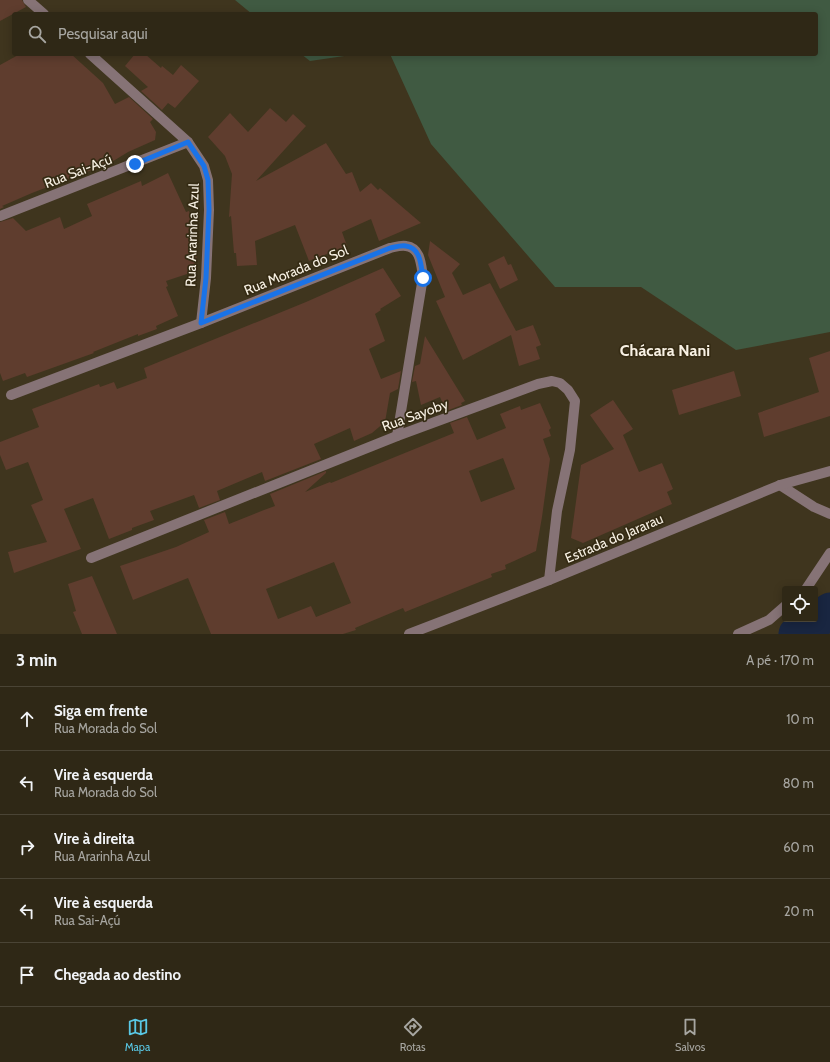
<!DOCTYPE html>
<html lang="pt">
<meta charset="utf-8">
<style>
:root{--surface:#2f2816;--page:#37301f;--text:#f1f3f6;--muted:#a7a6a1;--line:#4a4435;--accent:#59c8e5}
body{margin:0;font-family:Cabin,sans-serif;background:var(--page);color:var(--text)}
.controls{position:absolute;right:12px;bottom:12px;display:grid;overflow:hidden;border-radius:4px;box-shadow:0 2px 10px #0003}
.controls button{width:36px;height:36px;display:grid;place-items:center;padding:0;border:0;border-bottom:1px solid var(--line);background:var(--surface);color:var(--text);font:20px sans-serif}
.stop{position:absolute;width:12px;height:12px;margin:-9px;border:3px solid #1a73e8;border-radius:50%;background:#fff}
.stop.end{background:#1a73e8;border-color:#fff;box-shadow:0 1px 4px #0008}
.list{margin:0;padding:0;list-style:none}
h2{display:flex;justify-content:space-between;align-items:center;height:52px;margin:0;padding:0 16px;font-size:17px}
h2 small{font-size:13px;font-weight:400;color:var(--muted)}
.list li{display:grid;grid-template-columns:26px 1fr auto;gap:12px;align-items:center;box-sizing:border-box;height:64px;padding:0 16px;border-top:1px solid var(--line)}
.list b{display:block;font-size:15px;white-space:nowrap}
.list p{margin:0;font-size:13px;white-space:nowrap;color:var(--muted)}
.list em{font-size:13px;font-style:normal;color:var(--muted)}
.icon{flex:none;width:22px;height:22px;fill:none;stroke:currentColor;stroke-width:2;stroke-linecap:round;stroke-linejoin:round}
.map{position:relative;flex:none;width:830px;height:634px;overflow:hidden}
.search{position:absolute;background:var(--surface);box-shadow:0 2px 10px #0003;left:12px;right:12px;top:12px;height:44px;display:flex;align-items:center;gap:10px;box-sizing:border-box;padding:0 14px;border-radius:4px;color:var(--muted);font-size:15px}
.sheet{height:372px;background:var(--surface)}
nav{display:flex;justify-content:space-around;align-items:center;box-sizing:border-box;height:56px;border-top:1px solid var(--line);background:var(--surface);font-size:11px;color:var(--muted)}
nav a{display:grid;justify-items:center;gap:2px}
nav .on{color:var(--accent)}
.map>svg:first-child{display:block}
</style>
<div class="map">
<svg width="830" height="634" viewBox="0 0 830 634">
<rect width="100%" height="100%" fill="#3f351e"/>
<g fill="#405a42">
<path d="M 235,0 L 830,0 L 830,332 L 736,350 L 641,287 L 555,287 L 431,144 L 390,54 L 816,54 L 816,14 L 252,14 Z"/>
<path d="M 301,54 L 358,54 L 310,61 Z"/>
</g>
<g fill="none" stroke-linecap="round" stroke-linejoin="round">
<path stroke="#192641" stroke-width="35" d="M 796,634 L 814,624 L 830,610"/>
</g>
<g fill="#5f3d2e" fill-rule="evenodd">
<path d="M 0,0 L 22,0 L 26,7 L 0,21 Z"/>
<path d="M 20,54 L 71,54 L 103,83 L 115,104 L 129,97 L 153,119 L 150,122 L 156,132 L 155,140 L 128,152 L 110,163 L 32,193 L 2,206 L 4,207 L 0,209 L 0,65 Z"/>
<path d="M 135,54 L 145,54 L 161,68 L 162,66 L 173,75 L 181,65 L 199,81 L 175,108 L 168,103 L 162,110 L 141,91 L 148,87 L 125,66 Z"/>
<path d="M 270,108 L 286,122 L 293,114 L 306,126 L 256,181 L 326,143 L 346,174 L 352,172 L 360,192 L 371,183 L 378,190 L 380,188 L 421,223 L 379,241 L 371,219 L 342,232 L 347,246 L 309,261 L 295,225 L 255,241 L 257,265 L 237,266 L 236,253 L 234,253 L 231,216 L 229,217 L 232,174 L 225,156 L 208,137 L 230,113 L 248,132 Z"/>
<path d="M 168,173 L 186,212 L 189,211 L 197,243 L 196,271 L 166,281 L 168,286 L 166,287 L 178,316 L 156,326 L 157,329 L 138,336 L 138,334 L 93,352 L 94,353 L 27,377 L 25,373 L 3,381 L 0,373 L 0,222 L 13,218 L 26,231 L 60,217 L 64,229 L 92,216 L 87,204 L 141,181 L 142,186 Z"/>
<path d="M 430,241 L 460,264 L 452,273 L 463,295 L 490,283 L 516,331 L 533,325 L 541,345 L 536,347 L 540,359 L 519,366 L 511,335 L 463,360 L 436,301 L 445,297 L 428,255 Z"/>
<path d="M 504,256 L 508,265 L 511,264 L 518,280 L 500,289 L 488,264 Z"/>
<path d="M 383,268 L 401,296 L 380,309 L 381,310 L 375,314 L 385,341 L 369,349 L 381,379 L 401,371 L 398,389 L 390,393 L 385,422 L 372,433 L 354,441 L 350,428 L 314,444 L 321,459 L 265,481 L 262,472 L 217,491 L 220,500 L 199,508 L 194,495 L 150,511 L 154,520 L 132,528 L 132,530 L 109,539 L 93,498 L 64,509 L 81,549 L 14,573 L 8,552 L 47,542 L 31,505 L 43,500 L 28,462 L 6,470 L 0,455 L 0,442 L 39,427 L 32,409 L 99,384 L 100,387 L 114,382 L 117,389 L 147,378 L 144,368 L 306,302 Z"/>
<path d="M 425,336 L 465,401 L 461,403 L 462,405 L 446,411 L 440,397 L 421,405 L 416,381 L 412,382 L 415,366 L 420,364 Z"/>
<path d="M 830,351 L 830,416 L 764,437 L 758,413 L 819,392 L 809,358 Z"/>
<path d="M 734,371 L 741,396 L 679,415 L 672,390 Z"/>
<path d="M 613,400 L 633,429 L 623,435 L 639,472 L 662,463 L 673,489 L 667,492 L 672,504 L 583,543 L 571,538 L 581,465 L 614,449 L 590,415 Z"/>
<path d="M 540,403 L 551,428 L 549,430 L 551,436 L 543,439 L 550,459 L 542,517 L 536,551 L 505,565 L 506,569 L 491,574 L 492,577 L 405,612 L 403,608 L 355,628 L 356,630 L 343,634 L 211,634 L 188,578 L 133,600 L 120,566 L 176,547 L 209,532 L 204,520 L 225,512 L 229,524 L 264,510 L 275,506 L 270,494 L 326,471 L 326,473 L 305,492 L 330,482 L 331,483 L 454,433 L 450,423 L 467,417 L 477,440 L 506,428 L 500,414 L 520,406 L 521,410 ZM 503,458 L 515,489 L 481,502 L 469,471 ZM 334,562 L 351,603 L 316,617 L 311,606 L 278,619 L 266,589 Z"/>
<path d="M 92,576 L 117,634 L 82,634 L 73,612 L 76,611 L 68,584 Z"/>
</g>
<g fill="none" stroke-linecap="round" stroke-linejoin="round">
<g stroke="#867376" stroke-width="10">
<path d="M 28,0 L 44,14"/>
<path d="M 90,54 L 188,142 L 204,166 L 208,180 L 209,210 L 206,278 L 201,323"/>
<path d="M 0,216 L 188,142"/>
<path d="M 11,395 L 201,323 L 390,248 C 395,247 401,245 406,246 C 421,248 421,265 423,277 L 397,436"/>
<path d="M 780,485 L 814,507 L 830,514"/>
<path d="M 91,558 L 397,436 L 538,384 L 552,381 L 560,383 L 568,390 L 575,401 L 570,450 L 557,511 L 549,580"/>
<path d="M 806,589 L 830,553"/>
<path d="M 409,634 L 549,580 L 780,485 L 830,471"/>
<path d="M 738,634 L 769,620 L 785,606"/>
</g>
</g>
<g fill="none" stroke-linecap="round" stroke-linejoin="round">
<path stroke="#1a73e8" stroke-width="5" d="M 135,164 L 188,142 L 204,166 L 208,180 L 209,210 L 206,278 L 201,323 L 390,248 C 395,247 401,245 406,246 C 421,248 421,266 423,278"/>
</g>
<g text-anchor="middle" stroke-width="3.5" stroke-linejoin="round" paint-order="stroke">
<g font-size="14" fill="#f8f1e4" stroke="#352b14">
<text transform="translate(78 171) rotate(-21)" y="5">Rua Sai-Açú</text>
<text transform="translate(192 235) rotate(-88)" y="5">Rua Ararinha Azul</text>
<text transform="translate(296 270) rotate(-22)" y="5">Rua Morada do Sol</text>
<text transform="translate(415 415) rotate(-20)" y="5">Rua Sayoby</text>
<text transform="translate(614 538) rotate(-23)" y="5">Estrada do Jararau</text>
</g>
<g font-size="16" font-weight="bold" fill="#f8f1e4" stroke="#352b14">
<text x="665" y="356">Chácara Nani</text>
</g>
</g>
</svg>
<div class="controls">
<button><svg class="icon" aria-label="locate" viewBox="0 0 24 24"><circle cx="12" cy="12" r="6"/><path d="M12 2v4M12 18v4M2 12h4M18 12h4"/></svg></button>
</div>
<div class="stop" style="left:423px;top:278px"></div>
<div class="stop end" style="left:135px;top:164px"></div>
<div class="search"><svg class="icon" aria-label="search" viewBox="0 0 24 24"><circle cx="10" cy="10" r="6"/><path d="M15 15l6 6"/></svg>Pesquisar aqui</div>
</div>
<section class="sheet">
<h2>3 min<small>A pé · 170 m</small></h2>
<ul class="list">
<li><svg class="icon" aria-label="ahead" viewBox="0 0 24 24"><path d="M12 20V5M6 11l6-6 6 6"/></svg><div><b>Siga em frente</b><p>Rua Morada do Sol</p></div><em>10 m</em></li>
<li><svg class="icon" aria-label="left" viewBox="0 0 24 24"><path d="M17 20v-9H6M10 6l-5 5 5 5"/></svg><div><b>Vire à esquerda</b><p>Rua Morada do Sol</p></div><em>80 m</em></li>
<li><svg class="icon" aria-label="right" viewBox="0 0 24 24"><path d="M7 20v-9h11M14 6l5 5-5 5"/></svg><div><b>Vire à direita</b><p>Rua Ararinha Azul</p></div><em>60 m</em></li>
<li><svg class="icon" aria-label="left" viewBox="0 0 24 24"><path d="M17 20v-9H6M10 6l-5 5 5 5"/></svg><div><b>Vire à esquerda</b><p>Rua Sai-Açú</p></div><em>20 m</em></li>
<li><svg class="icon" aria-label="arrive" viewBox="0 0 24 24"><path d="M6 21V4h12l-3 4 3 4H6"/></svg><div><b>Chegada ao destino</b></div></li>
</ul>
</section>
<nav>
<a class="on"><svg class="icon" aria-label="map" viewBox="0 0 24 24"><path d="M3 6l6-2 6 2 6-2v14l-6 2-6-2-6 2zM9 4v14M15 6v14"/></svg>Mapa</a>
<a><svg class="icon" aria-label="directions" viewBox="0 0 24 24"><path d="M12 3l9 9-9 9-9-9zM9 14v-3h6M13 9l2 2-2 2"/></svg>Rotas</a>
<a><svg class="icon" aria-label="saved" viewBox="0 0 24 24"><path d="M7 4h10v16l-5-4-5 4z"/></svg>Salvos</a>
</nav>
